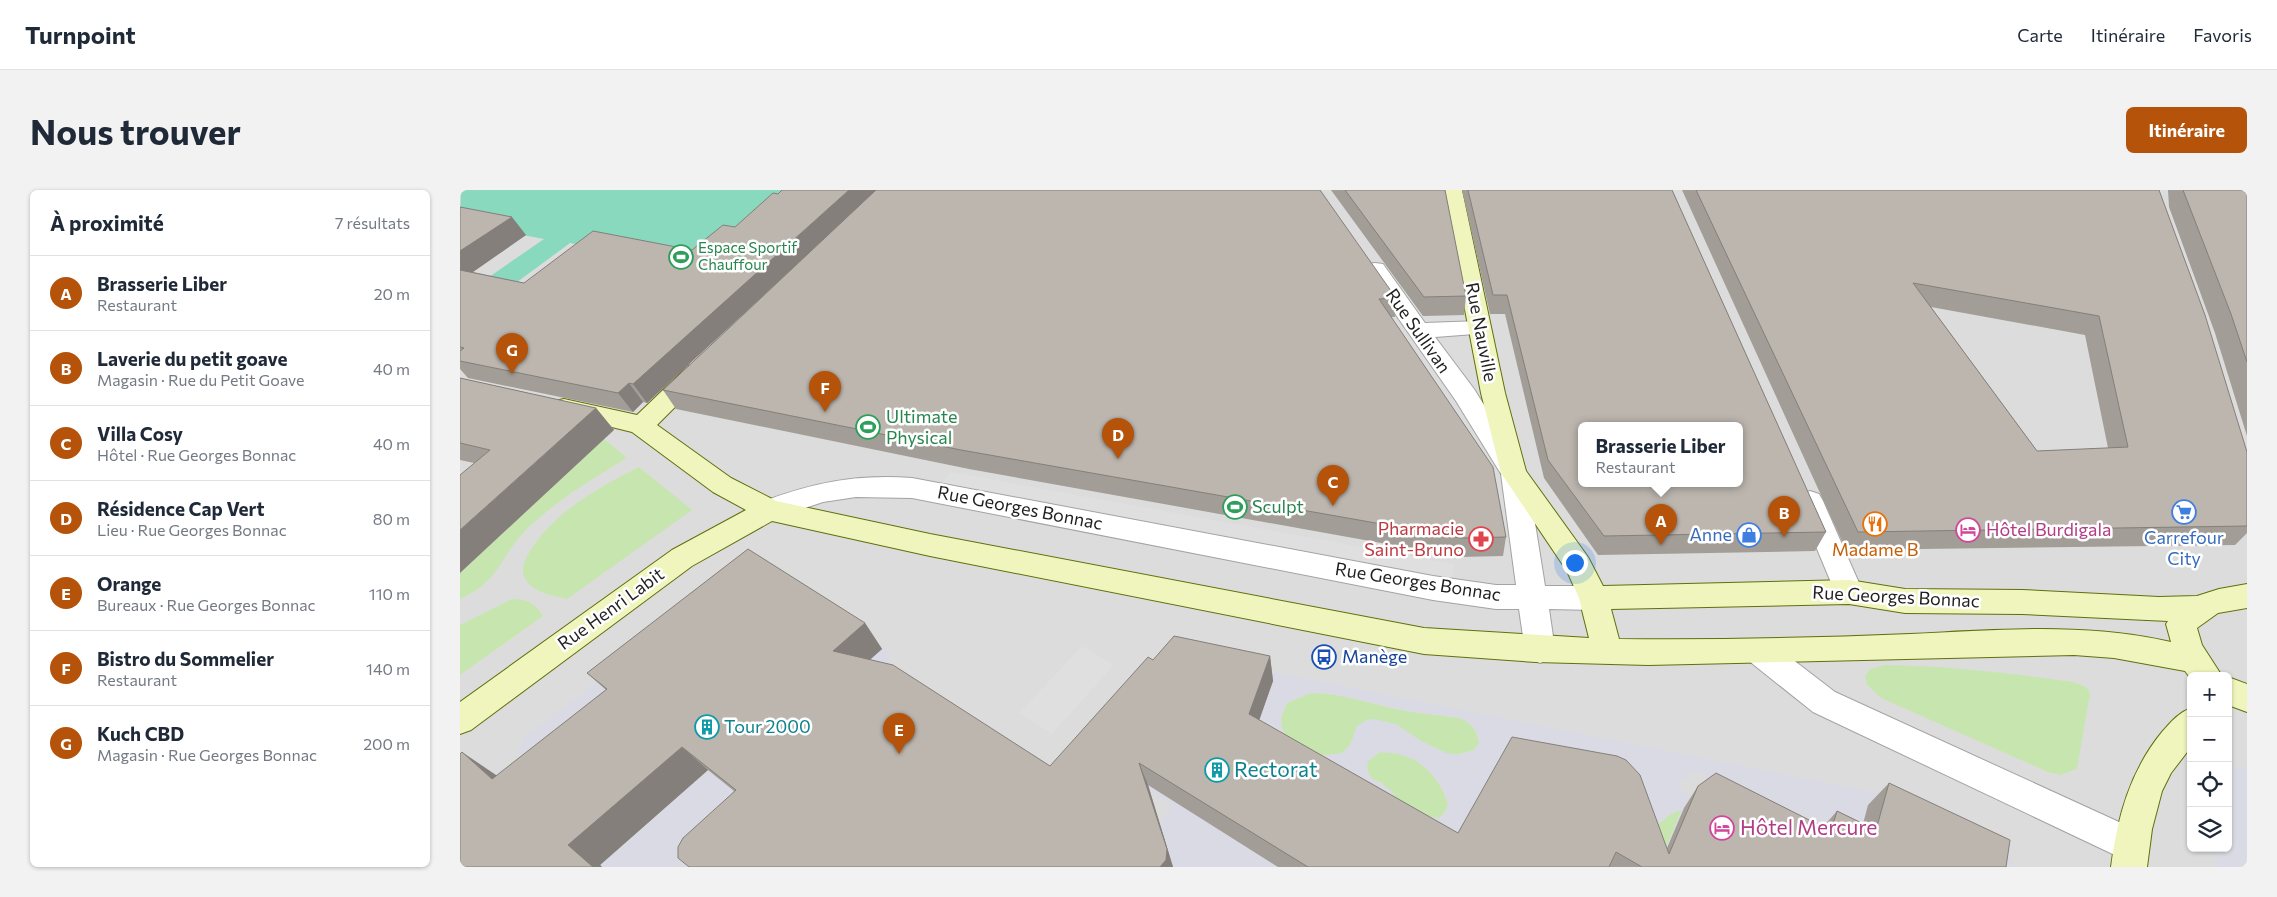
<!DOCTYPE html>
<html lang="fr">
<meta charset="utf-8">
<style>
:root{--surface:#fff;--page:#f2f2f3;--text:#1f2937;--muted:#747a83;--line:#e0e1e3;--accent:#b45309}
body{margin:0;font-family:Commissioner,sans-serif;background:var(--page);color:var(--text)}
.controls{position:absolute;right:15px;bottom:15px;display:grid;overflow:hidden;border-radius:8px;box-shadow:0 1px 4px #0004}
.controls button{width:45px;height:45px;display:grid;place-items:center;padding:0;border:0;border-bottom:1px solid var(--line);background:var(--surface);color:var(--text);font:25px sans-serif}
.you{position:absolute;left:1114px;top:372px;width:18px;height:18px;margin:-12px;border:4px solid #fff;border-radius:50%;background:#1a73e8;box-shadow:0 0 0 8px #1a73e833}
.badge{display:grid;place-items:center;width:32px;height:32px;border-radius:50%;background:var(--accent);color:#fff;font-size:16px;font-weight:700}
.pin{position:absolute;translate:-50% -41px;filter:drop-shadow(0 1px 2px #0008)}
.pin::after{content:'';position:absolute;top:26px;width:18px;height:15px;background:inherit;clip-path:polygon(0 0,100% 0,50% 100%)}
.popup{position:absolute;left:1118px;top:232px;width:165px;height:65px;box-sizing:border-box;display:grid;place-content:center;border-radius:8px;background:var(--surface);filter:drop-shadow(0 1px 4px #0005);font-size:16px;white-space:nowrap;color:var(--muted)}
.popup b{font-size:19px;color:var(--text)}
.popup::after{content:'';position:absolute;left:50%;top:100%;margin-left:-10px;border:10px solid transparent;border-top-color:var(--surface)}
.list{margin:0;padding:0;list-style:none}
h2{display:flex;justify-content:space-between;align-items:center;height:65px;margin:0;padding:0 20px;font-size:21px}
h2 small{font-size:16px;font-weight:400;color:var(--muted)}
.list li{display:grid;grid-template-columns:32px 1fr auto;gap:15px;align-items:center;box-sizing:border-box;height:75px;padding:0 20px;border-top:1px solid var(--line)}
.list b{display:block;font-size:19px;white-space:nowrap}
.list p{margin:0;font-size:16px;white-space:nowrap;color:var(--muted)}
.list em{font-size:16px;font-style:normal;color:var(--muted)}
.icon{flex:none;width:28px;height:28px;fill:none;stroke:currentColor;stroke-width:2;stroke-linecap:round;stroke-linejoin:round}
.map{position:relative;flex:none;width:1787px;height:677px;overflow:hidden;border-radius:8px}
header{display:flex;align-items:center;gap:30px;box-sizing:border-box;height:70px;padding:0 25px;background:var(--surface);border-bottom:1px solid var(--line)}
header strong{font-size:24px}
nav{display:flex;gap:28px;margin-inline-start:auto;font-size:18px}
.intro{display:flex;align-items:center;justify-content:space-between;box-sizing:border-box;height:120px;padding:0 30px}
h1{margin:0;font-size:35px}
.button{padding:12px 22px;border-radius:8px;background:var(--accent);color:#fff;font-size:18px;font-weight:700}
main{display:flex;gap:30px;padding:0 30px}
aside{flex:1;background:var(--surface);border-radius:8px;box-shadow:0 1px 4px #0004}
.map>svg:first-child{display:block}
</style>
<header>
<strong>Turnpoint</strong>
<nav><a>Carte</a><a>Itinéraire</a><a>Favoris</a></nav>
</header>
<div class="intro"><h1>Nous trouver</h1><a class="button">Itinéraire</a></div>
<main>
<aside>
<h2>À proximité<small>7 résultats</small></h2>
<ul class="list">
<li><span class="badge">A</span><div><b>Brasserie Liber</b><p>Restaurant</p></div><em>20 m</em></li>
<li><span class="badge">B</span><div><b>Laverie du petit goave</b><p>Magasin · Rue du Petit Goave</p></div><em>40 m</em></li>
<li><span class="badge">C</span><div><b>Villa Cosy</b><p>Hôtel · Rue Georges Bonnac</p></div><em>40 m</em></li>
<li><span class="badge">D</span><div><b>Résidence Cap Vert</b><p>Lieu · Rue Georges Bonnac</p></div><em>80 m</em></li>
<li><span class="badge">E</span><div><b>Orange</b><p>Bureaux · Rue Georges Bonnac</p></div><em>110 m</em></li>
<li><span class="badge">F</span><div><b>Bistro du Sommelier</b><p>Restaurant</p></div><em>140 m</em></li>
<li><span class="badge">G</span><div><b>Kuch CBD</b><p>Magasin · Rue Georges Bonnac</p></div><em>200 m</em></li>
</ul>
</aside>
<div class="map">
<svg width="1787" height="677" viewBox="0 0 1787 677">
<rect width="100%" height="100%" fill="#efece6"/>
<path fill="#dddcdc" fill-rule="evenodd" d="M 0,0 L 1787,0 L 1787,677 L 0,677 ZM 1122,236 L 1280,236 L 1280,294 L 1122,294 ZM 1731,486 L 1768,486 L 1768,658 L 1731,658 Z"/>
<g fill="#c7e6af">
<path d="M 144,249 L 167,268 C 132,289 97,310 67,339 C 40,365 41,391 0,409 L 0,383 Z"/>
<path d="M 179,277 L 232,320 L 107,409 C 94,406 74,403 66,390 C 59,381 65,370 70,361 C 95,321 138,298 179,277 Z"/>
<path d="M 52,409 C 67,409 75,413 83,426 L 0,485 L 0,435 Z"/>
<path d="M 1425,475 C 1488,476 1551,483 1613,492 L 1626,497 L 1630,503 L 1617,579 L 1600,585 L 1588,582 L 1421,508 L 1407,495 L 1405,486 L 1410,479 Z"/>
<path d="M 850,503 C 886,503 918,517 953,522 C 968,525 990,522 1003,529 C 1013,535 1018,542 1019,554 L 1014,560 L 995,565 L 986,564 L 961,551 L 897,536 C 895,542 894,550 891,555 C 873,585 800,556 827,513 Z"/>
<path d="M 920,562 C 953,559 980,585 988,615 L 987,620 L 979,628 L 963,626 L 950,630 L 922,593 L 912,589 L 906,579 L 908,571 Z"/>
<path d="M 1222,619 L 1198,677 L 1174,677 C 1186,651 1193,629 1222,619 Z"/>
</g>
<path fill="#89d9be" d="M 1,0 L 336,0 L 244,79 L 110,53 L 0,134 L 0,107 L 84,49 L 0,33 Z"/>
<g fill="#dfdfdf">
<path d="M 491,282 L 994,374 L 992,392 L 480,296 Z"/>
<path d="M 622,456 L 654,475 L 592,544 L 559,523 Z"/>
</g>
<g fill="#dadae5" fill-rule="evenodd">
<path d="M 287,381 L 306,383 L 428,460 L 431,470 L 402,497 L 417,507 L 434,494 L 450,495 L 609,597 L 635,568 L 629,563 L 696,486 L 701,489 L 721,466 L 789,481 L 814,482 L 1418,603 L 1549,666 L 1557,677 L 1523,677 L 1523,671 L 1409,616 L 1395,661 L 1358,643 L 1347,677 L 1331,677 L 1338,654 L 1242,606 L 1224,618 L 1199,677 L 1222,620 L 1212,623 L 1190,641 L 1177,664 L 1174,677 L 1147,677 L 1172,623 L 1172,615 L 1164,600 L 1147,589 L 1046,570 L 994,663 L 695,491 L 635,561 L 818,677 L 713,677 L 705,667 L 684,653 L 713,616 L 639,568 L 608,603 L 444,498 L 432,499 L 426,503 L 250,669 L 247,677 L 142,677 L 140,675 L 248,580 L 270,597 L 421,459 L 308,386 L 155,508 L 175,523 L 66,612 L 36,585 L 0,614 L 0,611 L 42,578 L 57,591 L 61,588 L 60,557 L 64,548 L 278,383 ZM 850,503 L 870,503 L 952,522 L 1000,528 L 1009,533 L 1018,543 L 1019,553 L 1014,560 L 1003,565 L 986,563 L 961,551 L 936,534 L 914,529 L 907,530 L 897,536 L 890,555 L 882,563 L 850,567 L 833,556 L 823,541 L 820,530 L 827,513 ZM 371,515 L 379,521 L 380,526 L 376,532 L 363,536 L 358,531 L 359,527 ZM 920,562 L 939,564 L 956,570 L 972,583 L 985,601 L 988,615 L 983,626 L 979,628 L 963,626 L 950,630 L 942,625 L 938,612 L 931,600 L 912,589 L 907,579 L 908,571 ZM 1235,580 L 1305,615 L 1300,632 L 1247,606 L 1242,604 L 1232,609 L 1217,594 Z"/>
<path d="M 1787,576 L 1787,677 L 1756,677 L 1757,658 L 1768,658 L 1768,581 Z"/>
</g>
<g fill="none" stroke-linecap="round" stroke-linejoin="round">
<g stroke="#a3a3a3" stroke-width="2">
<g id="street">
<path d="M 915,73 L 923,74 L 965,133 L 1020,131 L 1028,133 L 1031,138 L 1028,143 L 975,147 L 1014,199 L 1067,283 L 1085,396 L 1134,396 L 1144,400 L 1149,408 L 1144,416 L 1134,420 L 1089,419 L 1095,460 L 1091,469 L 1080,473 L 1069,469 L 1065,460 L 1059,419 L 1036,419 L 973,410 L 452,308 L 396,307 L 363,312 L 309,330 L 299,327 L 295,320 L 299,313 C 352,293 395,284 452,288 L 973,386 L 1036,395 L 1056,395 L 1041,284 L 996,211 L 904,79 L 907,74 Z"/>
<path d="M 1350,301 L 1359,304 L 1363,311 L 1403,402 L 1399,410 L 1389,414 L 1379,410 L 1375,402 L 1337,311 L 1341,304 Z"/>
<path d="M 1300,449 L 1311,453 L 1375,502 L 1683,643 L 1688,655 L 1683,667 L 1671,672 L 1659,667 L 1353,522 L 1289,471 L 1285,462 L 1289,453 Z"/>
</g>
</g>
<g stroke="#60700c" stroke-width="2">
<g id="secondary">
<path d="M 982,0 L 1002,0 L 1045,203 L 1066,281 L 1128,367 L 1143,396 L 1389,390 L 1445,399 L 1562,400 L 1699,407 L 1737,406 L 1759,399 L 1787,394 L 1787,418 L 1758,423 L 1737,438 L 1742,455 L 1762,486 L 1731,486 L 1731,489 L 1725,481 L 1654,468 L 1614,465 L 1188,475 L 1076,472 L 964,464 L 470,366 L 312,331 L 232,376 L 11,540 L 0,544 L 0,512 L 212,360 L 286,320 L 253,302 L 172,242 L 95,223 L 92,217 L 95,211 L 104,209 L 177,225 L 228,176 L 236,174 L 244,176 L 248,182 L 244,188 L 197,235 L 271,288 L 316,311 L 470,344 L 964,438 L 1129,448 L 1119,408 L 1107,381 L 1041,283 L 1021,203 ZM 1389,414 L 1445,423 L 1562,424 L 1708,431 L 1706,434 L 1711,452 C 1625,432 1537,440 1450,444 C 1353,448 1256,450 1159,449 L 1151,419 Z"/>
<path d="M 1768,487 L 1787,494 L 1787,522 L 1768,515 Z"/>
<path d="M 1731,518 L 1731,557 L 1711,583 L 1702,601 L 1692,639 L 1687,677 L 1651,677 C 1657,628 1670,581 1702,542 C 1711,532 1718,523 1731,518 Z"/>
</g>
</g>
<use href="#street" fill="#fff" fill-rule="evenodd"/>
<use href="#secondary" fill="#f0f5bd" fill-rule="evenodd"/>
</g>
<g fill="#a29d96" fill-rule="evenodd">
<path d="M 871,0 L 985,0 L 1006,106 L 1004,125 L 963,126 Z"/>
<path d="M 1002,0 L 1212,0 L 1366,342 L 1355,361 L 1138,365 L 1084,288 L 1045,124 L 1030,124 Z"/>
<path d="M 1222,0 L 1699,0 L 1787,262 L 1787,343 L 1775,355 L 1386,360 ZM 1471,117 L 1625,145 L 1648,258 L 1577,261 Z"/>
<path d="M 1708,0 L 1787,0 L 1787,246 L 1755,143 L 1709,17 Z"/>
<path d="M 0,17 L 66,45 L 13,82 L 64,93 L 232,60 L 275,37 L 936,108 L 935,127 L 931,127 L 1046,347 L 1043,366 L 999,367 L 509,279 L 216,219 L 203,200 L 304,105 L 187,213 L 183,212 L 173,222 L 8,188 L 0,179 Z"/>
<path d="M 0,188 L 136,218 L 154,240 L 14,273 L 0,270 Z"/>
<path d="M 405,433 L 422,459 L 410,469 L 590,576 L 693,470 L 810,466 L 813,491 L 799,530 L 998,643 L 1207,658 L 1224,618 L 1238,596 L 1363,637 L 1377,621 L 1403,634 L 1408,615 L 1429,593 L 1546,677 L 818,677 L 688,595 L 713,677 L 229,677 L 274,601 L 248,580 L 140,675 L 142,677 L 0,677 L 37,586 L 146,500 L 127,483 Z"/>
</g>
<g fill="#847f7a">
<path d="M 389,0 L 417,0 L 187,213 L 173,194 Z"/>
<path d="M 52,27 L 66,45 L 0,91 L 0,61 Z"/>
<path d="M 169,193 L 183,212 L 173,222 L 158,203 Z"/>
<path d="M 136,218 L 154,240 L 0,383 L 0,340 Z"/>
<path d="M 405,433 L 422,459 L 392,486 L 373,461 Z"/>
<path d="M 810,466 L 813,491 L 793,548 L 789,524 Z"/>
<path d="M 222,557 L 248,580 L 140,675 L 142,677 L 133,677 L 108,655 Z"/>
<path d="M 2,562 L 36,585 L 66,612 L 32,589 Z"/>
<path d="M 679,573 L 688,595 L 713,677 L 700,677 Z"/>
</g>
<g fill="#bcb6af" stroke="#847f7a" fill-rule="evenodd">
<path d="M 322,0 L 389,0 L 173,194 L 169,193 L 158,203 L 0,171 L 0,161 L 4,158 L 0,157 L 0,80 L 64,93 L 133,41 L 232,60 L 263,35 L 275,37 L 313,3 L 318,4 Z"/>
<path d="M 416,0 L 860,0 L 936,108 L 919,109 L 1033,277 L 1046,347 L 1001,348 L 501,260 L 203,200 Z"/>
<path d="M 885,0 L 985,0 L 1006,106 L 964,107 Z"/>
<path d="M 1008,0 L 1212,0 L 1366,342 L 1144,346 L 1088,270 L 1047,105 L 1033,105 ZM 1122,236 L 1280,236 L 1280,294 L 1122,294 Z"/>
<path d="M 1236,0 L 1699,0 L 1745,125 L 1787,262 L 1787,336 L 1398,342 ZM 1453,93 L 1639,126 L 1668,257 L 1577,261 Z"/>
<path d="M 1723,0 L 1787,0 L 1787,172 L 1771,124 Z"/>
<path d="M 0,17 L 52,27 L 0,61 Z"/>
<path d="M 0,188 L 136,218 L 0,340 L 0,285 L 30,260 L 0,253 Z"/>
<path d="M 288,359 L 405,433 L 373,461 L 433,475 L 590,576 L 688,467 L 693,470 L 714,446 L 810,466 L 789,524 L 998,643 L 1052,547 L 1157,566 L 1166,570 L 1180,585 L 1209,664 L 1238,596 L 1256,583 L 1371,641 L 1377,621 L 1416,640 L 1429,593 L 1550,650 L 1546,677 L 1182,677 L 1156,662 L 1149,677 L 848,677 L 679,573 L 707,659 L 706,670 L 700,677 L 229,677 L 218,668 L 218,657 L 223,648 L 276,600 L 222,557 L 108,655 L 133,677 L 0,677 L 0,564 L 2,562 L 32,589 L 147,499 L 127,483 Z"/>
</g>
<defs>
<g id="stadium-ring" transform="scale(1.25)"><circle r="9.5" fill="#fff" stroke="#2e9e5b" stroke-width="1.5"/><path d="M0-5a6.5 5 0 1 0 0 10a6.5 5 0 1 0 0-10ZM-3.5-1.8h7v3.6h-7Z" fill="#2e9e5b"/></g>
<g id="supermarket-ring" transform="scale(1.25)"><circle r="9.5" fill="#fff" stroke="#3f7fe0" stroke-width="1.5"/><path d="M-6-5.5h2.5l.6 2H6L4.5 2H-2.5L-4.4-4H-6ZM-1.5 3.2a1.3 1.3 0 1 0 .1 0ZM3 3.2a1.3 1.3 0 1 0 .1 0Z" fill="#3f7fe0"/></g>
<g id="restaurant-ring" transform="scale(1.25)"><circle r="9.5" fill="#fff" stroke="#e8710a" stroke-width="1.5"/><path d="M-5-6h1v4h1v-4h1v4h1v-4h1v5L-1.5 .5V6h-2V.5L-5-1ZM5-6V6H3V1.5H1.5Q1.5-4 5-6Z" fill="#e8710a"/></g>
<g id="hotel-ring" transform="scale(1.25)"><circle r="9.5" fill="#fff" stroke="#d1479c" stroke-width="1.5"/><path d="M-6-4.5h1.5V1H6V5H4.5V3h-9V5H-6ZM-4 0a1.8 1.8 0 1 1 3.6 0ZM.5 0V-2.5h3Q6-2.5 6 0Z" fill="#d1479c"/></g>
<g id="shop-ring" transform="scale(1.25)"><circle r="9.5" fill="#fff" stroke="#3f7fe0" stroke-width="1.5"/><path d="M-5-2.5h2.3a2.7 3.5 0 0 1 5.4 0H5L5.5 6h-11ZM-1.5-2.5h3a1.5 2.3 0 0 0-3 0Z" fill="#3f7fe0"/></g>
<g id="pharmacy-ring" transform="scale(1.25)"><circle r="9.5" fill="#fff" stroke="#e0444e" stroke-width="1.5"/><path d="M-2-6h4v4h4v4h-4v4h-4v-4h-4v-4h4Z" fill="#e0444e"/></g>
<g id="bus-ring" transform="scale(1.25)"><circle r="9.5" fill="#fff" stroke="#1a4fb4" stroke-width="1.5"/><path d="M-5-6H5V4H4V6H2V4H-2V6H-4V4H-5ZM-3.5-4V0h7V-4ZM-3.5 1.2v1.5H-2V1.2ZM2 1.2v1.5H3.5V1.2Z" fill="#1a4fb4"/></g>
<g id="building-ring" transform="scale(1.25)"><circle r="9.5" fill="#fff" stroke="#0f9aa8" stroke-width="1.5"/><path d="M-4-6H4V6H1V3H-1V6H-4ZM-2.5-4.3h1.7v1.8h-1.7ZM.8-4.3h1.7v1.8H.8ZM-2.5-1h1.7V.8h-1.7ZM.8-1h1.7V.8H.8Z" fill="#0f9aa8"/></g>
</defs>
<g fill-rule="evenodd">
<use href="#stadium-ring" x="221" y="67"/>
<use href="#stadium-ring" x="408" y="237"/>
<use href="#stadium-ring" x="775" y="317"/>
<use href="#supermarket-ring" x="1724" y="322"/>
<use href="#restaurant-ring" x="1415" y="334"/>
<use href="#hotel-ring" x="1508" y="340"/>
<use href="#shop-ring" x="1289" y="345"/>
<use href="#pharmacy-ring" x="1021" y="349"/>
<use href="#bus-ring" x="864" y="467"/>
<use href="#building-ring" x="247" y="537"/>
<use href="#building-ring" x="757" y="580"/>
<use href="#hotel-ring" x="1262" y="638"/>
</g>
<g text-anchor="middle" stroke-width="5" stroke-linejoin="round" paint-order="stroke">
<g font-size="15" fill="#27864d" stroke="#fff" text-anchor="start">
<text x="238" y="63">Espace Sportif<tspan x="238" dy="17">Chauffour</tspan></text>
</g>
<g font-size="18" fill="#1f1f1f" stroke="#fff">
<text transform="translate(958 141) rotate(55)" y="6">Rue Sullivan</text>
<text transform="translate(1021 142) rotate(79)" y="6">Rue Nauville</text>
<text transform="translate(560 318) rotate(11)" y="6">Rue Georges Bonnac</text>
<text transform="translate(958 392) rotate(9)" y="6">Rue Georges Bonnac</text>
<text transform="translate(1436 407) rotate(3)" y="6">Rue Georges Bonnac</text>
<text transform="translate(151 419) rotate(-36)" y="6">Rue Henri Labit</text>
</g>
<g font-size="18" fill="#27864d" stroke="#fff" text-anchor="start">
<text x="426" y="233">Ultimate<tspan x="426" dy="21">Physical</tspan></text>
<text x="792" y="323">Sculpt</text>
</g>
<g font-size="18" fill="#be3a42" stroke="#fff" text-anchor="end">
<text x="1004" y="345">Pharmacie<tspan x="1004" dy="21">Saint-Bruno</tspan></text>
</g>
<g font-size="18" fill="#b23c85" stroke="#fff" text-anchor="start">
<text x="1526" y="346">Hôtel Burdigala</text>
</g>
<g font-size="18" fill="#366cbe" stroke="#fff" text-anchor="end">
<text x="1272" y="351">Anne</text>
<text x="1724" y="354" text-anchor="middle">Carrefour<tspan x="1724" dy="21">City</tspan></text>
</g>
<g font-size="18" fill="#c56008" stroke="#fff">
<text x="1415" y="366">Madame B</text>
</g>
<g font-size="18" fill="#164399" stroke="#fff" text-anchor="start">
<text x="882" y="473">Manège</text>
</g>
<g font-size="18" fill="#0d838f" stroke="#fff" text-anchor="start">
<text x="264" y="543">Tour 2000</text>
</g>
<g font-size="21" fill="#0d838f" stroke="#fff" text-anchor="start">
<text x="774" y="587">Rectorat</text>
</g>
<g font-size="21" fill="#b23c85" stroke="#fff" text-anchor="start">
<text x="1280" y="645">Hôtel Mercure</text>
</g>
</g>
</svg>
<div class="controls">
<button>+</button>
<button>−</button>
<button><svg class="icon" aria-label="locate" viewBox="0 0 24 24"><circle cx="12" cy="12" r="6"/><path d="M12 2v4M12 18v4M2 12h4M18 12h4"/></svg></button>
<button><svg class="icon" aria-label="layers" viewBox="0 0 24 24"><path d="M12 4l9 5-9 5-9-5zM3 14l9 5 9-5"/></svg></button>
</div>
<div class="you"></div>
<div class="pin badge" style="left:1201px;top:355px">A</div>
<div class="popup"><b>Brasserie Liber</b>Restaurant</div>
<div class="pin badge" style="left:1324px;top:347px">B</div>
<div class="pin badge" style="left:873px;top:316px">C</div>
<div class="pin badge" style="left:658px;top:269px">D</div>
<div class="pin badge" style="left:439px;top:564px">E</div>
<div class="pin badge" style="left:365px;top:222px">F</div>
<div class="pin badge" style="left:52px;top:184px">G</div>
</div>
</main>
